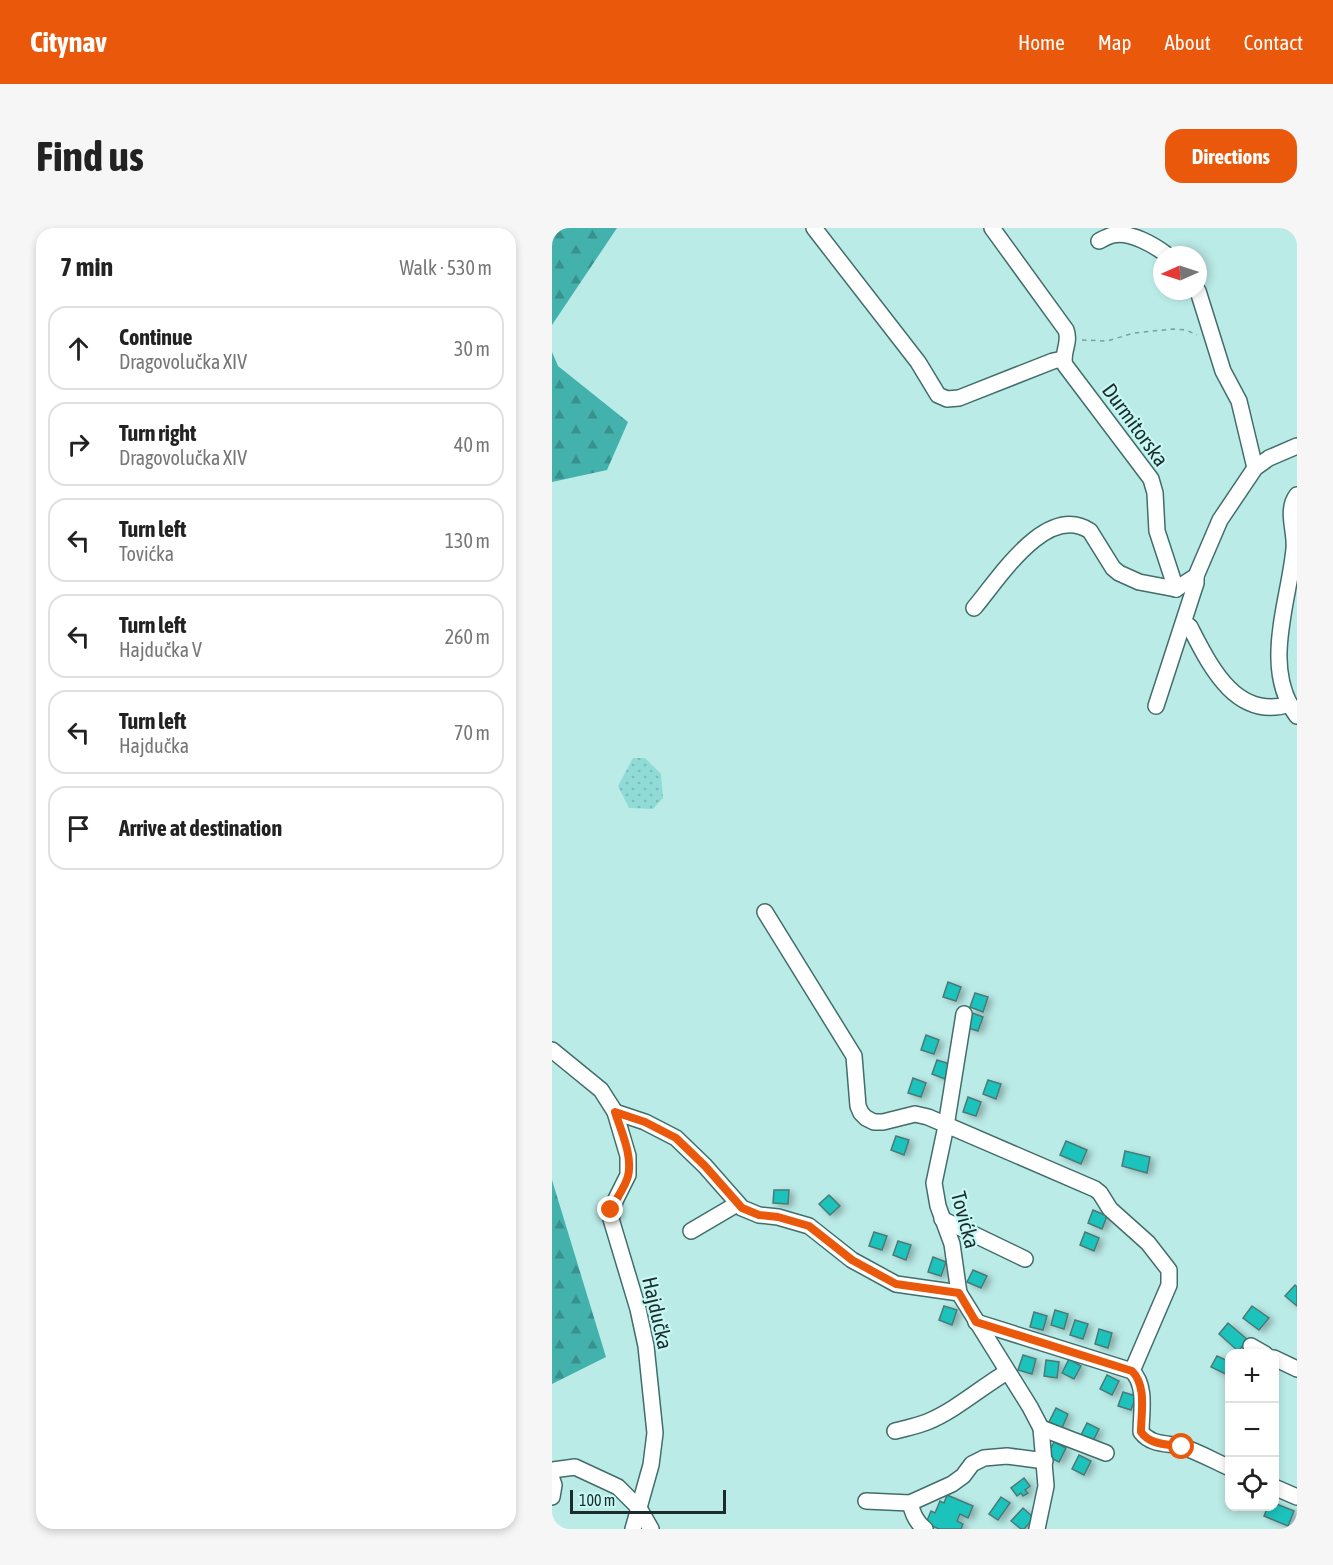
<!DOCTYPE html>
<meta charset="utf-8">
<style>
:root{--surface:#fff;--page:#f6f6f6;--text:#222;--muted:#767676;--line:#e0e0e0;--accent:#ea580c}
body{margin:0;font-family:"Asap Condensed",sans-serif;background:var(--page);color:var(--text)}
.controls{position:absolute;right:18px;bottom:18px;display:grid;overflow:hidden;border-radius:12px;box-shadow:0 3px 9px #0003}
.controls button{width:54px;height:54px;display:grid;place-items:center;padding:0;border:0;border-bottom:2px solid var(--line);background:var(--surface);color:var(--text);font:30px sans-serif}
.compass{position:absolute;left:601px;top:18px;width:54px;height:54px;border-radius:50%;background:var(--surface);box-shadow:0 3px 9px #0003;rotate:267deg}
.scale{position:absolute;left:18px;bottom:15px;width:156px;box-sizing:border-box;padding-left:6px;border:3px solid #1a2d2c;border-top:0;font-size:16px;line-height:21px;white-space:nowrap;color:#1a2d2c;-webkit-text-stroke:4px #c8f8f4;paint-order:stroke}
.stop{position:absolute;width:18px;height:18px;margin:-14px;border:4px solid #ea580c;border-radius:50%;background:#fff}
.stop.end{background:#ea580c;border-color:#fff;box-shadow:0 2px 6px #0008}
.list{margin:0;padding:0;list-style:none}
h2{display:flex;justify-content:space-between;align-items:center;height:78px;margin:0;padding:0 24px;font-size:26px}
h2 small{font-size:20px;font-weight:400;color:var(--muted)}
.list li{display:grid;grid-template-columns:39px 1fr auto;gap:18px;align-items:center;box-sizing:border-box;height:84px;margin:0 12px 12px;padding:0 12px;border:2px solid var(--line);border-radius:18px}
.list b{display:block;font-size:22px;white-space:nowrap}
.list p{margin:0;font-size:20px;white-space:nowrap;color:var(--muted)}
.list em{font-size:20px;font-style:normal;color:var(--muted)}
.icon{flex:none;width:33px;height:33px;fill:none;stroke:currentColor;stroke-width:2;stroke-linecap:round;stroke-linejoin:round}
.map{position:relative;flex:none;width:745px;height:1301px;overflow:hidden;border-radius:18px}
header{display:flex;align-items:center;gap:36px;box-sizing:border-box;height:84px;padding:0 30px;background:var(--accent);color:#fff}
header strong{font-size:28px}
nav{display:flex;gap:33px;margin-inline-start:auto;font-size:21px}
.intro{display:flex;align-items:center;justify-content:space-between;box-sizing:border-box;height:144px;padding:0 36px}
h1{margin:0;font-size:42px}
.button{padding:15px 27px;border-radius:18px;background:var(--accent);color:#fff;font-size:21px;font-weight:700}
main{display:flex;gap:36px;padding:0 36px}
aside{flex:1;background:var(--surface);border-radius:18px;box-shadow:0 3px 9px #0003}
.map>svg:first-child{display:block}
</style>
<header>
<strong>Citynav</strong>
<nav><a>Home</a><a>Map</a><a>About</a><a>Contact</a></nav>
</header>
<div class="intro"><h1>Find us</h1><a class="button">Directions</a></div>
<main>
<aside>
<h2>7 min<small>Walk · 530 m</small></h2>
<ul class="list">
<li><svg class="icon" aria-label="ahead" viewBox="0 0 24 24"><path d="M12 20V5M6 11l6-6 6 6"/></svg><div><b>Continue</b><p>Dragovolučka XIV</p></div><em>30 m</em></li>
<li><svg class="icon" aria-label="right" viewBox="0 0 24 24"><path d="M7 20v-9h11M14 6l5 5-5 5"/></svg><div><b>Turn right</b><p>Dragovolučka XIV</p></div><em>40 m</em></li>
<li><svg class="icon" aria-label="left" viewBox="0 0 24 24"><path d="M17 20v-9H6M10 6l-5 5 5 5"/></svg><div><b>Turn left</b><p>Tovićka</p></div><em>130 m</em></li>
<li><svg class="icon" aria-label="left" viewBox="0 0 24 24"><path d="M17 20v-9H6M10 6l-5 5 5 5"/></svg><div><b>Turn left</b><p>Hajdučka V</p></div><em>260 m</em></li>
<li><svg class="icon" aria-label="left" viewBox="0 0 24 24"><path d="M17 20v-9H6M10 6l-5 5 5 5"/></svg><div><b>Turn left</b><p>Hajdučka</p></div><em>70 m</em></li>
<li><svg class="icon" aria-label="arrive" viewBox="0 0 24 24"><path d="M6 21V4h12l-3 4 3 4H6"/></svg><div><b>Arrive at destination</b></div></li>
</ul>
</aside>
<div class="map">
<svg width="745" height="1301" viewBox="0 0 745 1301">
<defs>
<pattern id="grass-dots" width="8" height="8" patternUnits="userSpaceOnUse" patternTransform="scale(1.5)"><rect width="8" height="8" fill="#90dbd6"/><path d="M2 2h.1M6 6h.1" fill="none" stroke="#7cbcb8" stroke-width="1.8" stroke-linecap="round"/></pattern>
<pattern id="forest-firs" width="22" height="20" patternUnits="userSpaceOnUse" patternTransform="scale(1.5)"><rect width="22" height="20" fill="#44b2ac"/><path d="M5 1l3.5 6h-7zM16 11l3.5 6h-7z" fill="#38918c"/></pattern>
<filter id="shadow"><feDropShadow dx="4.5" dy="2.5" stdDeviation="3" flood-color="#0004"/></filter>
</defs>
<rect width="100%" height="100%" fill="#bbebe7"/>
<path fill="url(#grass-dots)" d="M 81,530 L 93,530 L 109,546 L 111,570 L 101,581 L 77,580 L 66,558 Z"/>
<g fill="url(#forest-firs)">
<path d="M 0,0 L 65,0 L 0,97 Z"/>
<path d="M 0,124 L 6,138 L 76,194 L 55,242 L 0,254 Z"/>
<path d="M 0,952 L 54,1129 L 0,1156 Z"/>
</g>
<g fill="#1bc3bc" stroke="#4c7976" stroke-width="1.5" filter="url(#shadow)">
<path d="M 396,754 L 409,759 L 404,773 L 391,769 Z"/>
<path d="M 423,765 L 436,769 L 431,784 L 418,779 Z"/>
<path d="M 418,784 L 431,789 L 426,803 L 413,799 Z"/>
<path d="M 374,807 L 387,812 L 382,826 L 369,822 Z"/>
<path d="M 385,832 L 398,836 L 393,851 L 380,846 Z"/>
<path d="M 361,850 L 374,855 L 369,869 L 356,865 Z"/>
<path d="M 436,852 L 449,856 L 444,871 L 431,866 Z"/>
<path d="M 416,869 L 429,874 L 424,888 L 411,884 Z"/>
<path d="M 344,908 L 357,912 L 352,927 L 339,922 Z"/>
<path d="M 514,913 L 535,922 L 529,936 L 508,927 Z"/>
<path d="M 573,923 L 598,929 L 595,945 L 570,938 Z"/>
<path d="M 222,962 L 237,962 L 236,976 L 221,975 Z"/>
<path d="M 277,967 L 288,978 L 278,987 L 267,976 Z"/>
<path d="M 541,982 L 555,988 L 550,1001 L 536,995 Z"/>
<path d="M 322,1004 L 335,1008 L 330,1022 L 317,1018 Z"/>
<path d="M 533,1004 L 547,1010 L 542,1023 L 528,1017 Z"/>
<path d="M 346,1013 L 359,1017 L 354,1032 L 341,1027 Z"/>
<path d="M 381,1029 L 394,1034 L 389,1048 L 376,1044 Z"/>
<path d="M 421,1042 L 435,1048 L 429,1060 L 415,1054 Z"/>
<path d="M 743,1057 L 745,1059 L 745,1078 L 733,1068 Z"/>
<path d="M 392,1078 L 405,1082 L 400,1097 L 387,1092 Z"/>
<path d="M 700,1078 L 717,1090 L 707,1102 L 691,1090 Z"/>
<path d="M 503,1082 L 516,1086 L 512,1101 L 499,1097 Z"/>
<path d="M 482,1084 L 495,1088 L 491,1102 L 478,1099 Z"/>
<path d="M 523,1092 L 536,1096 L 531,1111 L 518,1107 Z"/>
<path d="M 676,1095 L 696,1112 L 686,1123 L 667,1106 Z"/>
<path d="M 547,1101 L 560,1105 L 556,1120 L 543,1116 Z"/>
<path d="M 471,1127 L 484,1131 L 480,1146 L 466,1142 Z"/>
<path d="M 665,1128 L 678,1134 L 678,1148 L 659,1139 Z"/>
<path d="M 517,1131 L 529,1138 L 522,1151 L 510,1145 Z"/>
<path d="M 494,1132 L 507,1134 L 505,1150 L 492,1148 Z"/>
<path d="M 555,1147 L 567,1153 L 560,1167 L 548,1161 Z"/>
<path d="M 571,1164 L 584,1168 L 579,1182 L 566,1178 Z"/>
<path d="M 504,1180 L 516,1186 L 510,1200 L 497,1194 Z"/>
<path d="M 535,1195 L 547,1201 L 540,1215 L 528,1209 Z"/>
<path d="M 502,1214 L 514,1220 L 507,1234 L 495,1228 Z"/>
<path d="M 527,1227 L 539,1233 L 532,1247 L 520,1241 Z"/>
<path d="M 472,1250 L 478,1258 L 473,1262 L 476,1265 L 471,1268 L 469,1265 L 465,1268 L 459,1260 Z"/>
<path d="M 395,1267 L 421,1278 L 416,1290 L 408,1286 L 405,1293 L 411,1296 L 409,1301 L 387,1301 L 374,1295 L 379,1283 L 383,1285 L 388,1273 L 392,1275 Z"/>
<path d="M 449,1269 L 458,1275 L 446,1292 L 437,1286 Z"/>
<path d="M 722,1275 L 742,1283 L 736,1298 L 712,1288 L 716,1278 L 722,1278 Z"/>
<path d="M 471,1280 L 482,1290 L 472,1301 L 469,1301 L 459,1293 Z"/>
</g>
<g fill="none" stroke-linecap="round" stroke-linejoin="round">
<g stroke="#416e6a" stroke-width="18">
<g id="minor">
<path d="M 262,0 L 366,134 L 386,167 L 395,171 L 407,170 L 501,133 L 511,131"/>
<path d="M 440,0 L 514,102 C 519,115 509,125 513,137 L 599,251 L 603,265 L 605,303 L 624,361"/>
<path d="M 547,13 C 551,11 556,8 561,7 C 578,3 602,17 615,27"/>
<path d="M 646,63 L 671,143 L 687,173 L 703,240"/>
<path d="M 745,267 C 733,282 744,304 742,321 C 737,374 709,440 745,488"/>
<path d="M 624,361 L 644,348 L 668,292 L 703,240 L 717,230 L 745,218"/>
<path d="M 422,380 C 446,352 494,274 538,303 L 561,340 L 567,345 L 587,354 L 624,361"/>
<path d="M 632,394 L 638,399 C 658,438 684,493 738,476"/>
<path d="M 604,478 L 644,355 L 644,348"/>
<path d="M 213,684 L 302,828 L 306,878 L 309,885 L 314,890 L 322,894 L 331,894 L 363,886 L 376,889 L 543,961 L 548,965 L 558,981 L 596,1015 L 617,1042 L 617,1057 L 580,1143"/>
<path d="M 412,786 L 394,898 L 382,955 L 386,978 L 400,1016 L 407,1065 L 478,1179 L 489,1200 L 494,1258 L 485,1301"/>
<path d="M 0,822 L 49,862 L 63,884 L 76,928 L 76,947 L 63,973 L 59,991 L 86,1081 L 94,1118 L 103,1205 L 99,1237 L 81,1301"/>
<path d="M 63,884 L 93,894 L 124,910 L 153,938 L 190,980 L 207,987 L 226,989 L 257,998 L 300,1032 L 344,1056 L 407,1065"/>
<path d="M 390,991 L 473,1031"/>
<path d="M 139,1003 L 185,976"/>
<path d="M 424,1094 L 580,1143 C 595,1158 589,1185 589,1204 C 599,1217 614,1215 628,1218 C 645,1223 662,1233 678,1240"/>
<path d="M 699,1118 L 713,1126"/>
<path d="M 722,1130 L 745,1141"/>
<path d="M 489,1200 L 554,1225"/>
<path d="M 343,1203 C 354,1200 365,1198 375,1194 C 404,1182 428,1160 455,1144"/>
<path d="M 0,1242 L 23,1239 L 66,1259 L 87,1280 L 99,1301"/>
<path d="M 0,1251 L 2,1257 L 0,1269"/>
<path d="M 722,1259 L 745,1269"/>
<path d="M 314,1273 L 358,1275 L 400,1256 L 411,1248 L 420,1236 L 432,1230 L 455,1228 L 493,1233"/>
<path d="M 358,1275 C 361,1286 364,1294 373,1301"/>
</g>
</g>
<path stroke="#7ba09d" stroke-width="1.5" stroke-dasharray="4.5 4.5" stroke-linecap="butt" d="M 530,112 L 555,113 L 582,105 L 621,101 L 634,102 L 645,107"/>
<use href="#minor" stroke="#fff" stroke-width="15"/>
</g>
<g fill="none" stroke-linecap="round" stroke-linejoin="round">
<path stroke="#ea580c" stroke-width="8" d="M 59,982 C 64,970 73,960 76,948 C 81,928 69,903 63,884 L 93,894 L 124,910 L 153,938 L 190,980 L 207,987 L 226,989 L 257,998 L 300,1032 L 344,1056 L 407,1065 L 424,1094 L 580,1143 C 595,1158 589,1185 589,1204 C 598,1217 615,1216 630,1219"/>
</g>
<g text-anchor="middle" stroke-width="4.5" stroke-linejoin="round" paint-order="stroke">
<g font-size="21" fill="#1a2d2c" stroke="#c8f8f4">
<text transform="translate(583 197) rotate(54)" y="7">Durmitorska</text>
<text transform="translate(413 992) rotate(75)" y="7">Tovićka</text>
<text transform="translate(105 1085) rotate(77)" y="7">Hajdučka</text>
</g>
</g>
</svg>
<div class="controls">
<button>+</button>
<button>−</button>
<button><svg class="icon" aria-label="locate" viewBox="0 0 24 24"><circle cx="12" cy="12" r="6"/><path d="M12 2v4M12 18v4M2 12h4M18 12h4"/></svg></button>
</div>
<svg class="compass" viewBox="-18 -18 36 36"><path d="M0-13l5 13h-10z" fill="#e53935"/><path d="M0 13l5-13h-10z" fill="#767676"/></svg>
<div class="scale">100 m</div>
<div class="stop" style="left:630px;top:1219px"></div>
<div class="stop end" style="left:59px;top:982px"></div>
</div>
</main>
